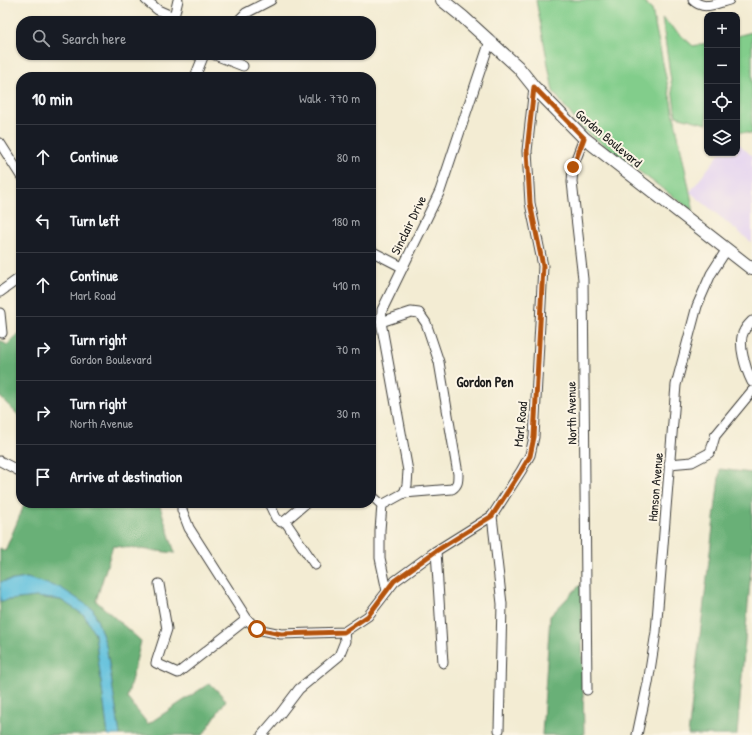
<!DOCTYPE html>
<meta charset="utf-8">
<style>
:root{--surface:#171b24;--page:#242831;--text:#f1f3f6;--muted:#9ea1a6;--line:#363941}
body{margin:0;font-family:"Patrick Hand",sans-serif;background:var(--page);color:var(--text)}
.controls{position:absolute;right:12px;top:12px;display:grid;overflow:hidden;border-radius:8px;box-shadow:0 1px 3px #0004}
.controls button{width:36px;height:36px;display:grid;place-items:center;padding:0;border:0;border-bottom:1px solid var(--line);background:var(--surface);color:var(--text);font:20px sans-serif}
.stop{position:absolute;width:12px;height:12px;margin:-9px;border:3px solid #b45309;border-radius:50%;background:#fff}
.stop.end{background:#b45309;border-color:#fff;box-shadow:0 1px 4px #0008}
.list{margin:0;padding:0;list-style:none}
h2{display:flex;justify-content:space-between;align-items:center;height:52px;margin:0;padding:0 16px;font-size:17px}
h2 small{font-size:13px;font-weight:400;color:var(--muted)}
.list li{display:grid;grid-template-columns:26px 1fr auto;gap:12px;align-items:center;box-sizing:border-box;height:64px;padding:0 16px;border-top:1px solid var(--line)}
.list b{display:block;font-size:15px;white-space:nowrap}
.list p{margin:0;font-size:13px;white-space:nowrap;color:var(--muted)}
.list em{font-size:13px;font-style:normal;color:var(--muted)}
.icon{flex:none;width:22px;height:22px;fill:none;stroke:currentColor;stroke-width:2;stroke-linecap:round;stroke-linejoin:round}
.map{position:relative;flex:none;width:752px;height:735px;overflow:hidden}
.search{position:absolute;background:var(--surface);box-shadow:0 1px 3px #0004;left:16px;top:16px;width:360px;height:44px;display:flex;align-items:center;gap:10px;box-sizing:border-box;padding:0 14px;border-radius:16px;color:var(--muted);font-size:15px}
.panel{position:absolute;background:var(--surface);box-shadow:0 1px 3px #0004;left:16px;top:72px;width:360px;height:436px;border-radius:16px}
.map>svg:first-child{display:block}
</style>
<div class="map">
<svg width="752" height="735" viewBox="0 0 752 735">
<rect width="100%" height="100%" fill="#fcf5e5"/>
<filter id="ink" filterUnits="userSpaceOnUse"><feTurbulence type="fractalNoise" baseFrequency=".025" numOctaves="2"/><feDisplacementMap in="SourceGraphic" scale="8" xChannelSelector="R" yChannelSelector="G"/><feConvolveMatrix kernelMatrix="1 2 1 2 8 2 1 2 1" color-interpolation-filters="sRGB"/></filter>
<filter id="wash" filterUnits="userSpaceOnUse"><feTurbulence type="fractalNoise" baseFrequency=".012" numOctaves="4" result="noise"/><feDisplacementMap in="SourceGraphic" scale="16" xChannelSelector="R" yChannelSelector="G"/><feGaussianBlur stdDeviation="0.9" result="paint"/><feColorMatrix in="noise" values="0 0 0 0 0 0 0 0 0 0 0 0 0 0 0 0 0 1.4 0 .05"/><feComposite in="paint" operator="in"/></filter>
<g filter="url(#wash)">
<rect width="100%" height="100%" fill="#f3ecd3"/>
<path fill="#e4d3f1" d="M 737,142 L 752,156 L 752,240 L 751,242 L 690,192 L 720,153 L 737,153 Z"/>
<g fill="#82cd8b" stroke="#4f7454">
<path d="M 536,0 L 641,0 L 652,10 L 694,212 L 582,129 L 553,91 Z"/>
<path d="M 662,18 L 693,46 L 707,43 L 707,124 L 676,116 Z"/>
<path d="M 752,32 L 752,134 L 737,131 L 737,36 Z"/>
</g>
<g fill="#69b077" stroke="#42664a">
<path d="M 21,332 L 21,418 L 0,397 L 0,340 L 7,345 Z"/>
<path d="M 720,469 L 752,473 L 752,558 L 737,735 L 688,735 Z"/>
<path d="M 25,503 L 159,503 L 175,553 L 113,546 L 96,601 L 141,641 L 127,698 L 148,724 L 210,683 L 226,700 L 203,735 L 120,735 L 106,645 L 93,609 L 27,578 L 0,582 L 0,548 L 5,551 Z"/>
<path d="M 581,584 L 584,735 L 542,735 L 550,616 Z"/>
<path d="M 36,597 L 61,600 L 84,615 L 95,634 L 108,735 L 0,735 L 0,601 Z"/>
</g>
<path fill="#5fc0dd" stroke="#3e6e7c" d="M 27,578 L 61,588 L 93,609 L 106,645 L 120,735 L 108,735 L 95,634 L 84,615 L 61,600 L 36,597 L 0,601 L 0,582 Z"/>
</g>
<g filter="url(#ink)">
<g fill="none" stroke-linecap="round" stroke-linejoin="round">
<g stroke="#3c3b37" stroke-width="11">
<g id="street">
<path d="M 146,0 L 158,10 L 174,17"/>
<path d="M 693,0 C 704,11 716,3 729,0"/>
<path d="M 175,21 L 174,17 L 178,0"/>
<path d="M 238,21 L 246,13 L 271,0"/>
<path d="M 215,55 L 243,66"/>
<path d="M 195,77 L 203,57 L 197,55"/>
<path d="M 584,138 L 573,167 L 572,182 L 583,279 L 587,690"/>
<path d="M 0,143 L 21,176"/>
<path d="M 371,251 L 402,267"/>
<path d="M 0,292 L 21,277"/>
<path d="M 0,313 L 2,333"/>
<path d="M 752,321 C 749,324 746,327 744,331 C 737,343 746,370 752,382"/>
<path d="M 381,322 L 411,312 L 419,313 L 426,323 L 439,362 L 458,474 C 458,481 458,485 452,489 L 404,493 L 382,505 L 380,530 L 380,558 L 387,591"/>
<path d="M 0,461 L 21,472"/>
<path d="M 669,464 L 692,462 L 709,453 L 711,450 L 715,436 L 752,391"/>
<path d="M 404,493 L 407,485 L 408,471 L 381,322 L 382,310 L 440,191 L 490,41"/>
<path d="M 371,495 L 382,505"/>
<path d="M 182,503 L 182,510 L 189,528 L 247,619 L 257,629 L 281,634 L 344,632 L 368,616 L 395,581 L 436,551 L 492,516"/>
<path d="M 269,503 L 276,518 L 281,522 L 285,521"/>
<path d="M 306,503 L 285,521 L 315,565"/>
<path d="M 436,551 L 443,663"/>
<path d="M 159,584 L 167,629 L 156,663 L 178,673 L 247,619"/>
<path d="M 499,730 L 502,604 L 492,516 L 521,471 L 530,455 L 534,437 L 543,266 L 530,203 L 527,151 L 534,87"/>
<path d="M 262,735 L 280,714 L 299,689 L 339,656 L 345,641 L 344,632"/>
<path d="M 637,735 L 648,683 L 656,632 L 676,385 L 697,306 L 711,274 L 727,249"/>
</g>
</g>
<g stroke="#3c3b37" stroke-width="14">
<path id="secondary" d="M 442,0 L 463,17 L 518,67 L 534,87 L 584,138 L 752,269"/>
</g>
<use href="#street" stroke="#fff" stroke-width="9"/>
<use href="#secondary" stroke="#fff" stroke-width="12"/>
</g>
</g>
<g fill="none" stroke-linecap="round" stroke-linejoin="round" filter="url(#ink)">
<path stroke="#b45309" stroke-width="5" d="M 257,629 L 281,634 L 344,632 L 368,616 L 394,581 L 436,551 L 492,516 L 521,471 L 530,456 L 534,437 L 543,266 L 530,203 L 527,151 L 534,87 L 584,138 L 573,167"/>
</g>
<g text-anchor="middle" stroke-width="4" stroke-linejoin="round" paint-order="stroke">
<g font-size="13" fill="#1c1c1c" stroke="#fcf5e5">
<text transform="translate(609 138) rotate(40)" y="5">Gordon Boulevard</text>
<text transform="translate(408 225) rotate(-64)" y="5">Sinclair Drive</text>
<text transform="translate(571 413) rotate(-91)" y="5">North Avenue</text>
<text transform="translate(520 424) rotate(-84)" y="5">Marl Road</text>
<text transform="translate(655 487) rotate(-85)" y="5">Hanson Avenue</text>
</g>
<g font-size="14" font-weight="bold" fill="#1c1c1c" stroke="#fcf5e5">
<text x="485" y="387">Gordon Pen</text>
</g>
</g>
</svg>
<div class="controls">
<button>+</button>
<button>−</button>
<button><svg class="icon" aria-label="locate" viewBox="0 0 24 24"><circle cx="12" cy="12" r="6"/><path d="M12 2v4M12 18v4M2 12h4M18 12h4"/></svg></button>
<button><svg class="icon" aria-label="layers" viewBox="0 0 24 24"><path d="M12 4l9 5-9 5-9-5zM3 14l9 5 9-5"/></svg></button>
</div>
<div class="stop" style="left:257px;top:629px"></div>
<div class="stop end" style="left:573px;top:167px"></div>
<div class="search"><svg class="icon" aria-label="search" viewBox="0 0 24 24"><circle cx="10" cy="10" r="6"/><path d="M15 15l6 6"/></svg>Search here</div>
<section class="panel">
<h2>10 min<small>Walk · 770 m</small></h2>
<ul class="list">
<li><svg class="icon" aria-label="ahead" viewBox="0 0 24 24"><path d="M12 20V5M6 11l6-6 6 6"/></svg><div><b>Continue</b></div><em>80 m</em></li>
<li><svg class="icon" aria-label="left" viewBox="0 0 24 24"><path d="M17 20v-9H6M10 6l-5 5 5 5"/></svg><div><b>Turn left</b></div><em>180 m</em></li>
<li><svg class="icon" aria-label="ahead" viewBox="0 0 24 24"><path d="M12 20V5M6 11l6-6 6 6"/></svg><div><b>Continue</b><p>Marl Road</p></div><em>410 m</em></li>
<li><svg class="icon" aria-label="right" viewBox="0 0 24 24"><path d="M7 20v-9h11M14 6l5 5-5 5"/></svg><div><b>Turn right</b><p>Gordon Boulevard</p></div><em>70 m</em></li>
<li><svg class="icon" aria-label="right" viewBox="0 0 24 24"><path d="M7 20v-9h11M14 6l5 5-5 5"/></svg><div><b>Turn right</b><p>North Avenue</p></div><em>30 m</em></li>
<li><svg class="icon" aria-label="arrive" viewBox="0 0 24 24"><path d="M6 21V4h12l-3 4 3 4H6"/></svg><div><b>Arrive at destination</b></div></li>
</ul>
</section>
</div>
